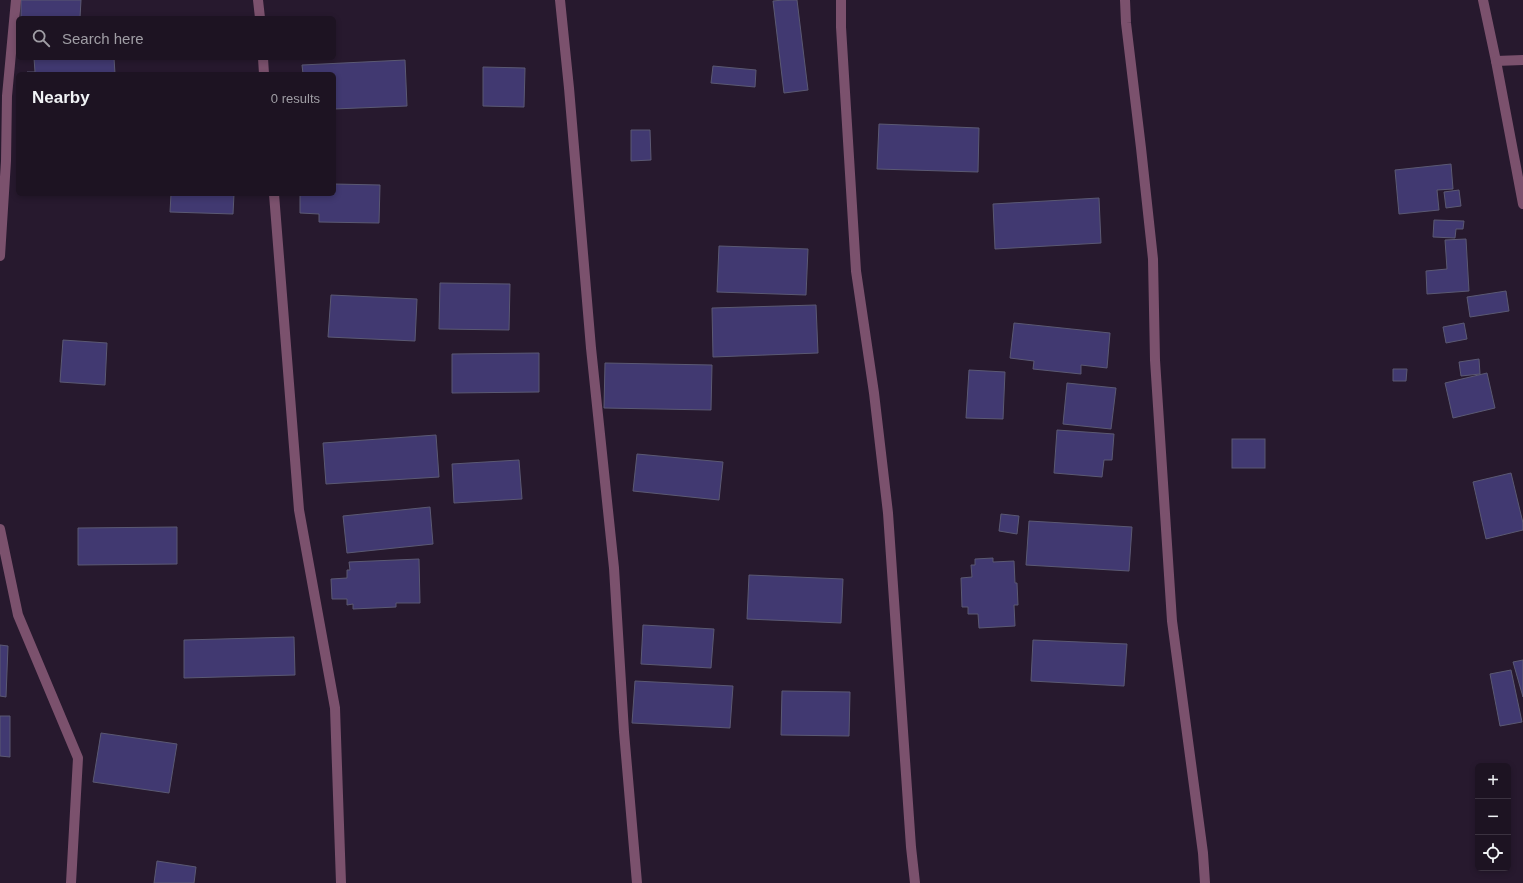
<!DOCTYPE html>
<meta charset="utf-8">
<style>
:root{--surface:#1d1322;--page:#251c2a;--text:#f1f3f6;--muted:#a09ea5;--line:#3b3240}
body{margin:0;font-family:Helvetica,sans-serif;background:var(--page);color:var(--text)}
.controls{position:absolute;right:12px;bottom:12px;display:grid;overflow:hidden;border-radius:6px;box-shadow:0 2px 6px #0003}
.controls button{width:36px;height:36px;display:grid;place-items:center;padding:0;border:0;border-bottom:1px solid var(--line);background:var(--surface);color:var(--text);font:20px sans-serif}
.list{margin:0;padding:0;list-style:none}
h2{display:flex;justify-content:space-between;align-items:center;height:52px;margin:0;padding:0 16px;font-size:17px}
h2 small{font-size:13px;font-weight:400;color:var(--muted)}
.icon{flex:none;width:22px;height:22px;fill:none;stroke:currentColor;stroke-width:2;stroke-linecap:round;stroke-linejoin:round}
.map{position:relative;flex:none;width:1523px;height:883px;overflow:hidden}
.search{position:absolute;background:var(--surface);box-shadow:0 2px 6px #0003;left:16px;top:16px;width:320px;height:44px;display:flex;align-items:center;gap:10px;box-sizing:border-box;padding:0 14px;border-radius:6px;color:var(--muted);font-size:15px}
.panel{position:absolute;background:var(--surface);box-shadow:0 2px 6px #0003;left:16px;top:72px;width:320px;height:124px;border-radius:6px}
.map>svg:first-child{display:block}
</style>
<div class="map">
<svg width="1523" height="883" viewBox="0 0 1523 883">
<rect width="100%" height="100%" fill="#27192e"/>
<g fill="#413971" stroke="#5b5973">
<path d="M 21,0 L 81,0 L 80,18 L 21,18 Z"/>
<path d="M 783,0 L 797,0 L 808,90 L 784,93 L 773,1 Z"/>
<path d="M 34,58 L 114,58 L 115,74 L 27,74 L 27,72 L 35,72 Z"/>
<path d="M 405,60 L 407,106 L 334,109 L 334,74 L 303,74 L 302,65 Z"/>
<path d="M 713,66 L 756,70 L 755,87 L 711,83 Z"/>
<path d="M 483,67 L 525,68 L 524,107 L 483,106 Z"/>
<path d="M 879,124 L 979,128 L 978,172 L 877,169 Z"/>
<path d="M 631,130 L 650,130 L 651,160 L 631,161 Z"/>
<path d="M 1451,164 L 1453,189 L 1437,190 L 1439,210 L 1399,214 L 1395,170 Z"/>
<path d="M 334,184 L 380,185 L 379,223 L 319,222 L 319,214 L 300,213 L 300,194 L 334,194 Z"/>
<path d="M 1459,190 L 1461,206 L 1446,208 L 1444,192 Z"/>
<path d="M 171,194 L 234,194 L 233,214 L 170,212 Z"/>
<path d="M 1099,198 L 1101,243 L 995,249 L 993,204 Z"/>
<path d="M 1434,220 L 1464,221 L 1463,229 L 1456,229 L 1455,238 L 1433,237 Z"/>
<path d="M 1466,239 L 1469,291 L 1427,294 L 1426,271 L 1447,269 L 1445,240 Z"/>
<path d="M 719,246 L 808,249 L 806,295 L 717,292 Z"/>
<path d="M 440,283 L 510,284 L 509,330 L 439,329 Z"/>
<path d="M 1506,291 L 1509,311 L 1470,317 L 1467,297 Z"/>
<path d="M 331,295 L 417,299 L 415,341 L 328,337 Z"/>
<path d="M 816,305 L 818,353 L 713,357 L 712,308 Z"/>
<path d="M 1014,323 L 1110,333 L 1107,368 L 1081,365 L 1081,374 L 1033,369 L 1034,361 L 1010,358 Z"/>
<path d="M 1464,323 L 1467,339 L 1446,343 L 1443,327 Z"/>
<path d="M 63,340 L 107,343 L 105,385 L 60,382 Z"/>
<path d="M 539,353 L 539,392 L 452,393 L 452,354 Z"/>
<path d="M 1479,359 L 1480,374 L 1461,376 L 1459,362 Z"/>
<path d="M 605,363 L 712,365 L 711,410 L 604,408 Z"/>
<path d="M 1393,369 L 1407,369 L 1406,381 L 1393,381 Z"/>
<path d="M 969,370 L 1005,372 L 1003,419 L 966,418 Z"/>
<path d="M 1487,373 L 1495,408 L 1453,418 L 1445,383 Z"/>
<path d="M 1067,383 L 1116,388 L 1111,429 L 1063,424 Z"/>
<path d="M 1057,430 L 1114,434 L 1112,460 L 1104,460 L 1102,477 L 1054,473 Z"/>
<path d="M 436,435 L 439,477 L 326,484 L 323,443 Z"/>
<rect x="1232" y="439" width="33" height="29"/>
<path d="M 637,454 L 723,462 L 719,500 L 633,491 Z"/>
<path d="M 519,460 L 522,499 L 454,503 L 452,464 Z"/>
<path d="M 1511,473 L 1523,523 L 1523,530 L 1486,539 L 1473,482 Z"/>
<path d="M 430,507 L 433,544 L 347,553 L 343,516 Z"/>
<path d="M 1001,514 L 1019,516 L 1017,534 L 999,531 Z"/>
<path d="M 1029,521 L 1132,527 L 1129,571 L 1026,565 Z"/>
<path d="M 177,527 L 177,564 L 78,565 L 78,528 Z"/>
<path d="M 993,558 L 993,562 L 1014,561 L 1015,583 L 1017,583 L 1018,605 L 1014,605 L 1015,626 L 979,628 L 978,614 L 968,614 L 968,607 L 962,607 L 961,578 L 972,577 L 971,565 L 975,565 L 975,559 Z"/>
<path d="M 419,559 L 420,603 L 396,603 L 396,607 L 353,609 L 353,604 L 347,605 L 347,599 L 332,599 L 331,579 L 347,578 L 347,570 L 350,570 L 349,562 Z"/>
<path d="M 749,575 L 843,579 L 841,623 L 747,619 Z"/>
<path d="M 643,625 L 714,629 L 711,668 L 641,664 Z"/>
<path d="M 294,637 L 295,675 L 184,678 L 184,640 Z"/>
<path d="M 1033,640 L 1127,644 L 1124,686 L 1031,681 Z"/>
<path d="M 0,645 L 8,646 L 6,697 L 0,696 Z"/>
<path d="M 1523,660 L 1523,697 L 1513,662 Z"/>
<path d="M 1511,670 L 1522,722 L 1500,726 L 1490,674 Z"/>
<path d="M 635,681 L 733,686 L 730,728 L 632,723 Z"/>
<path d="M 782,691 L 850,692 L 849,736 L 781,735 Z"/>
<path d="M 0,716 L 10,716 L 10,757 L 0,756 Z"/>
<path d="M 101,733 L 177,744 L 169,793 L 93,782 Z"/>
<path d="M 157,861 L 196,867 L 194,883 L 154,883 Z"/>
</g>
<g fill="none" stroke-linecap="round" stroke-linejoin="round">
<g stroke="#7b516d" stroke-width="10">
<path d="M 258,0 L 260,18"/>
<path d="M 560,0 L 569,88 L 591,348 L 614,568 L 624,732 L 637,883"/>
<path d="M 841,0 L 841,27 L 856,271 L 874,393 L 888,513 L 911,847 L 915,883"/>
<path d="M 1125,0 L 1126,23 L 1141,148 L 1153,259 L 1155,360 L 1172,621 L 1203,853 L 1205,883"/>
<path d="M 1483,0 L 1496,61 L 1523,204"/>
<path d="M 263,58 L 264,74"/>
<path d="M 1496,61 L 1523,60"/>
<path d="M 274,194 L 299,510 L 335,708 L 341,883"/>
<path d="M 0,256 L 6,161 L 7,96 L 16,0"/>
<path d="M 0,529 L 18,615 L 78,758 L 71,883"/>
</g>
</g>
</svg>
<div class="controls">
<button>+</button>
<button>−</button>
<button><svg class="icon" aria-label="locate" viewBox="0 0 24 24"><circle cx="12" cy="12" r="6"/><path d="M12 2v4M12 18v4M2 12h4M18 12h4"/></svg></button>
</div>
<div class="search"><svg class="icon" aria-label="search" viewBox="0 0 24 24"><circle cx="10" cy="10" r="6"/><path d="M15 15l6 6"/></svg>Search here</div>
<section class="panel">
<h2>Nearby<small>0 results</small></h2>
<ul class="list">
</ul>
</section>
</div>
